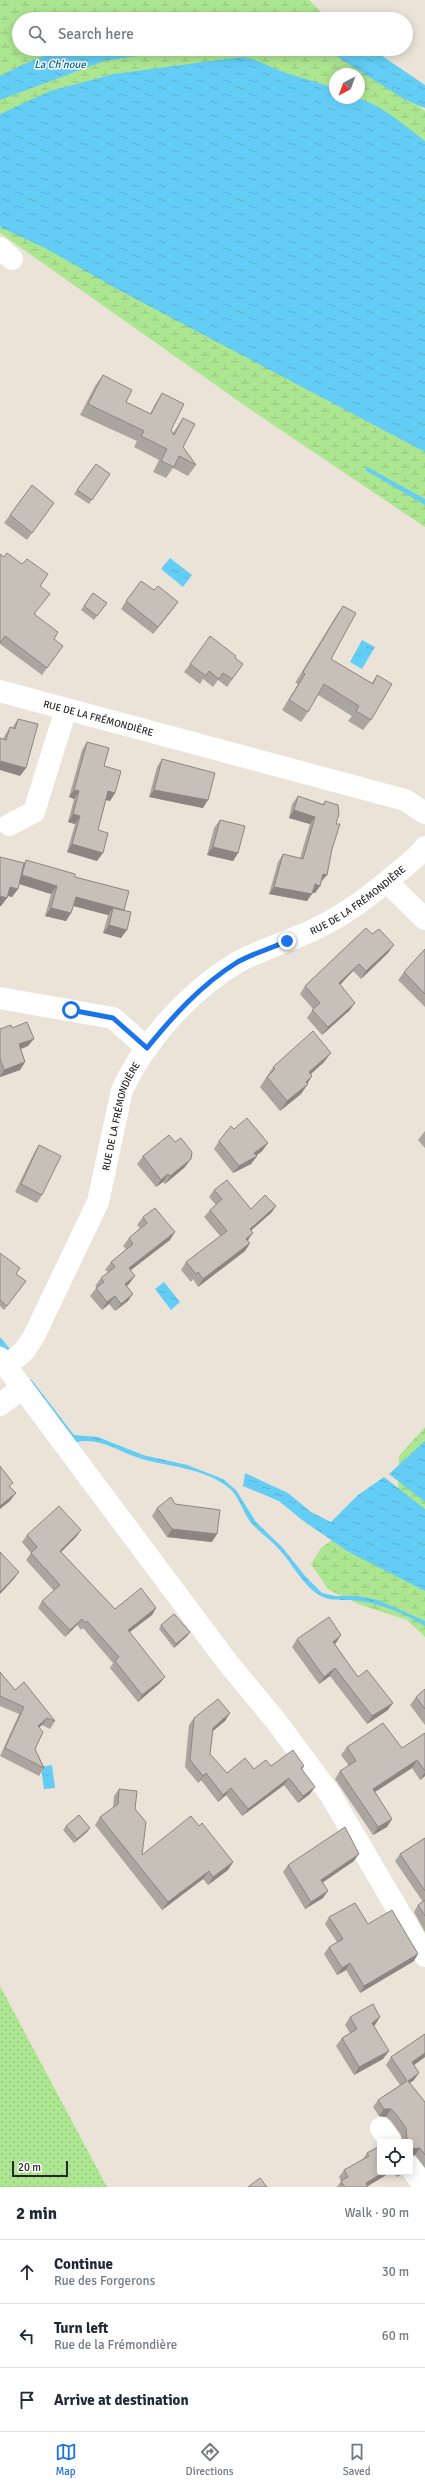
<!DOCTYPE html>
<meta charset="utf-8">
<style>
:root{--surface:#fff;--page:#f6f6f7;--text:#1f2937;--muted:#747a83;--line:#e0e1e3;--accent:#1a73e8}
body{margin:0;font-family:Signika,sans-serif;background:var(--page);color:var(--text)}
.controls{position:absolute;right:12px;bottom:12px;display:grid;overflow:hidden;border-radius:4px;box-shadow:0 2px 10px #0003}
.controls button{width:36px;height:36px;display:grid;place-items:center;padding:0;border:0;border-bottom:1px solid var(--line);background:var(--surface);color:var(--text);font:20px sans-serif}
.compass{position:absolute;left:329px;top:68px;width:36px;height:36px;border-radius:50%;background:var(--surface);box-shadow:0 2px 10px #0003;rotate:221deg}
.scale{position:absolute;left:12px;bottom:10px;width:56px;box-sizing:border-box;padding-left:4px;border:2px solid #282828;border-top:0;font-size:11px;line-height:14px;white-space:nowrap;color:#282828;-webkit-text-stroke:3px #fff;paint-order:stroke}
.stop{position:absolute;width:12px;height:12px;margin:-9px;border:3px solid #1a73e8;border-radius:50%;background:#fff}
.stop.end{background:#1a73e8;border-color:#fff;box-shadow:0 1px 4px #0008}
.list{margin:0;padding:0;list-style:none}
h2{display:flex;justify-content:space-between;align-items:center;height:52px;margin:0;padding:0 16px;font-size:17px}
h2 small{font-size:13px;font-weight:400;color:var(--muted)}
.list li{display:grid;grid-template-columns:26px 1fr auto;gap:12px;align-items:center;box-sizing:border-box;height:64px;padding:0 16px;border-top:1px solid var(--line)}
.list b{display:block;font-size:15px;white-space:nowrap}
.list p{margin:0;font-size:13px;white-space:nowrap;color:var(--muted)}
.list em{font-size:13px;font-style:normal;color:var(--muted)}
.icon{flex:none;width:22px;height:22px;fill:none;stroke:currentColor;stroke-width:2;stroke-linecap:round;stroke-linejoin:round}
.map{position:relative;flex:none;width:425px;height:2187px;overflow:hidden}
.search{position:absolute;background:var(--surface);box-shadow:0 2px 10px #0003;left:12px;right:12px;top:12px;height:44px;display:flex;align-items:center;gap:10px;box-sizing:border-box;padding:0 14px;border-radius:22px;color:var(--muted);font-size:15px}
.sheet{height:244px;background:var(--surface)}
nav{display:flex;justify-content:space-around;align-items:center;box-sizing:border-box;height:56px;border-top:1px solid var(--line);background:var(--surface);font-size:11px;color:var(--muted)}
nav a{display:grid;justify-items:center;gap:2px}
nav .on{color:var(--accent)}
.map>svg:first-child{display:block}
</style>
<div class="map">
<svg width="425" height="2187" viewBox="0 0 425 2187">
<defs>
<pattern id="grass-dots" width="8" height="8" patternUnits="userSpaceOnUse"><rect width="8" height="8" fill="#ade691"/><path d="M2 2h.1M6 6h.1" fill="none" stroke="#95c57d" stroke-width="1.8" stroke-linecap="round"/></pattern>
<pattern id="wetland-marsh" width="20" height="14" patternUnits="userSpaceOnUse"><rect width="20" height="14" fill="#ade691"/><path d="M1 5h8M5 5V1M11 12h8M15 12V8" fill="none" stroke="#95c57d"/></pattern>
<pattern id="water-ripples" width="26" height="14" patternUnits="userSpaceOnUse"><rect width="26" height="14" fill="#64cdf5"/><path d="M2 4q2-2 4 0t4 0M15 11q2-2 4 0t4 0" fill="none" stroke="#57b0d2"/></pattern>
</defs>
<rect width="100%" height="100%" fill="#ebe3d8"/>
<path fill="url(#grass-dots)" d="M 0,1986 L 107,2187 L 0,2187 Z"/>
<g fill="url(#wetland-marsh)" fill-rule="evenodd">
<path d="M 0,0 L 309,0 L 329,19 L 19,19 L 19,49 L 360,49 L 425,111 L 425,527 L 254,412 L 0,233 ZM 335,74 L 359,74 L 359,98 L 335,98 Z"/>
<path d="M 425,1427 L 425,1637 L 407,1620 L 361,1605 L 329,1590 L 311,1564 L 321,1548 L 398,1493 L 399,1456 Z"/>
</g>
<g fill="url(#water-ripples)">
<path d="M 62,49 L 182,49 L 104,61 L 0,100 L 0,76 L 24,64 Z"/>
<path d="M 325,49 L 372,49 L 425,85 L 425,108 L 404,99 Z"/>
<path d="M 241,57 C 256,58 267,66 281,71 C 299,78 317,81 335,89 L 335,98 C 342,98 350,97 357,98 C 382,105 405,126 425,141 L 425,452 L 119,290 L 47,249 L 0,227 L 0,114 L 50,91 L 114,74 Z"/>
<path d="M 367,467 L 425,499 L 425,505 L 365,470 Z"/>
<path d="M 170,558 L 192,575 L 183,587 L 161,569 Z"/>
<path d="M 362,640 L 375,647 L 362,669 L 350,662 Z"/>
<path d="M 164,1282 L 180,1302 L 171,1310 L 155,1289 Z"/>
<path d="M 31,1379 L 74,1435 L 98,1437 L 143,1455 L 187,1465 L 223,1479 L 236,1490 L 256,1522 L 282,1547 L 306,1577 L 322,1593 L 335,1596 L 358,1596 L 378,1600 L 425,1621 L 425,1626 C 405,1614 384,1605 361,1601 C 346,1598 332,1603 319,1595 C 300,1583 291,1560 275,1545 C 267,1537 256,1530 249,1520 C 242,1510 238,1494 228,1487 C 203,1468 171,1467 142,1459 C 119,1452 101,1437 76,1442 L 30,1380 Z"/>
<path d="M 425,1441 L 425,1502 L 389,1474 Z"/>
<path d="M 245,1473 L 288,1493 L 311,1512 L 331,1522 L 358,1495 L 384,1477 L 425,1509 L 425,1591 L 347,1551 L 302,1520 L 279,1501 L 243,1486 Z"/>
<path d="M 52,1765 L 55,1788 L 44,1789 L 41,1767 Z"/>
</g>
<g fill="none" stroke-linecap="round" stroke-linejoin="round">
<path stroke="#64cdf5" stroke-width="5.5" d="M 0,1341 L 11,1355"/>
<g stroke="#fff" stroke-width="22">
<path d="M 0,248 L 12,259"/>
<path id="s1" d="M 0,691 L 405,800 L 425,813"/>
<path d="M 9,825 L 34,812 L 66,709"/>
<path d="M 387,882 L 425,919"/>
<path d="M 0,998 L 113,1018 L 147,1048"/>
<path d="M 0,1358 L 228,1663 L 276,1721 L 330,1794 L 425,1956"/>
<path id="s2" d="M 6,1366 L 24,1351 L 34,1336 L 98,1202 L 122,1090 C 145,1040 189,992 236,963 C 259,950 287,942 311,931 C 344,916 371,895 398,872 C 408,864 418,857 425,847"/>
<path d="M 0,1405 L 22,1388"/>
<path d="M 381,2128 L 391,2142"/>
<path d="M 410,2167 L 425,2187"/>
</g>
</g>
<g fill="#aaa59e">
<path d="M 103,375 L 126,402 L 150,414 L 155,404 L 162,393 L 171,430 L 173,433 L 183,418 L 183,447 L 196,465 L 188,476 L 173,468 L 166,478 L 153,472 L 159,460 L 134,447 L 137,441 L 80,415 L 95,386 Z"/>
<path d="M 96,464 L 110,474 L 89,504 L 74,494 Z"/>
<path d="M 32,485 L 54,503 L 27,540 L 4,523 Z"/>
<path d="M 0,554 L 40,586 L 35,614 L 54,639 L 63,646 L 42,675 L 0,644 Z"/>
<path d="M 154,590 L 178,602 L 153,634 L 121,609 L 126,601 Z"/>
<path d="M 93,593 L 107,603 L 94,620 L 81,610 Z"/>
<path d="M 343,606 L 331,659 L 372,683 L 377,675 L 371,720 L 363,730 L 348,721 L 352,716 L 318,695 L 308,712 L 301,722 L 282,710 L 298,684 L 295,683 L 336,616 Z"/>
<path d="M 235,658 L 243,664 L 227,687 L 218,680 L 213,687 L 203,679 L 200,684 L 184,672 L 190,664 Z"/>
<path d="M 18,719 L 20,776 L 3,739 L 5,735 L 10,727 L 12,728 Z"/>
<path d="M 87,742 L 104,766 L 115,793 L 110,801 L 106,800 L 98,830 L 97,861 L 67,852 L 75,824 L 68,822 L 74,799 L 69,797 L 82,750 Z"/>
<path d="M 162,759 L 203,808 L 149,797 L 157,767 Z"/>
<path d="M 298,796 L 323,804 L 325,801 L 336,824 L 332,849 L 320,886 L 315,893 L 312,893 L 307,901 L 269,894 L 278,862 L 283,854 L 300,858 L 310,824 L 289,818 L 292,804 Z"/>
<path d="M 220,820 L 238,853 L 233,861 L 207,855 L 214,828 Z"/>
<path d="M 0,857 L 24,863 L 26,860 L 75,877 L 124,910 L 123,911 L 121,938 L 103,933 L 108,915 L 73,906 L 71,913 L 66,921 L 45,916 L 51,894 L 19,884 L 18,889 L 12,897 L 8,896 L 1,906 L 0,906 Z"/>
<path d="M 366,928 L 388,953 L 361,979 L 353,971 L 340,985 L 350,1010 L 322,1035 L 307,1018 L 313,1009 L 300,994 L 305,986 Z"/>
<path d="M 425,949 L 425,1007 L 398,980 L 404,972 Z"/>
<path d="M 12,1028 L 28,1046 L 21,1049 L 25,1062 L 20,1070 L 0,1077 L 0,1029 Z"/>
<path d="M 324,1062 L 311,1074 L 312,1076 L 307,1083 L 301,1094 L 280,1111 L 260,1087 L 273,1067 Z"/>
<path d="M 234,1129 L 268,1143 L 262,1151 L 256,1156 L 257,1156 L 251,1164 L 233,1173 L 214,1149 L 219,1141 Z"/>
<path d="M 425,1131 L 425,1148 L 418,1140 Z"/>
<path d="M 39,1145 L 42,1195 L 37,1203 L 15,1192 L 34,1153 Z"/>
<path d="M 143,1156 L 185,1167 L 165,1184 L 163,1182 L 156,1187 L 137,1164 Z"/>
<path d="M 214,1190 L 251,1209 L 276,1206 L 271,1213 L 251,1230 L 248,1241 L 250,1243 L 245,1251 L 198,1287 L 193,1279 L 191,1282 L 181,1270 L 186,1262 L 220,1236 L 204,1217 L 210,1210 L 216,1205 L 209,1197 Z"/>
<path d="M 143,1217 L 170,1240 L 131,1270 L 129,1284 L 127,1286 L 128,1301 L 115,1311 L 109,1304 L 102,1310 L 90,1296 L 97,1287 L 95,1286 L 101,1278 L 108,1272 L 105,1270 L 111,1262 L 126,1249 L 123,1246 L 129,1238 L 140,1228 L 137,1225 Z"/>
<path d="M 0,1253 L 16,1274 L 26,1281 L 4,1310 L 0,1306 Z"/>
<path d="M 157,1508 L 212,1542 L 167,1537 L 152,1516 Z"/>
<path d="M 81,1530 L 76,1537 L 61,1552 L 115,1609 L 156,1608 L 152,1615 L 130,1632 L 160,1683 L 138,1702 L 110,1668 L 113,1663 L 83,1628 L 81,1630 L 77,1625 L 65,1637 L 38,1608 L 42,1601 L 54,1591 L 26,1560 L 31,1553 L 22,1542 L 27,1535 Z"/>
<path d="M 161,1625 L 190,1632 L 187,1636 L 174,1648 L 159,1629 Z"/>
<path d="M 297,1639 L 336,1643 L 335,1644 L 358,1677 L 388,1710 L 367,1724 L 330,1676 L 319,1684 L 292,1647 Z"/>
<path d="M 0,1672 L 15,1690 L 55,1721 L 50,1729 L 42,1725 L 39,1727 L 35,1749 L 44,1768 L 39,1776 L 0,1756 L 19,1714 L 0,1706 Z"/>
<path d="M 425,1689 L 425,1725 L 410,1705 L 416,1697 Z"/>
<path d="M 230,1713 L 225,1721 L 213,1731 L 210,1754 L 227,1773 L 271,1766 L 304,1766 L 302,1770 L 310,1794 L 298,1803 L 284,1785 L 242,1816 L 226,1795 L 218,1802 L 201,1780 L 198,1783 L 185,1767 L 189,1725 L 194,1718 Z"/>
<path d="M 425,1733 L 425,1776 L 420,1780 L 412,1768 L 375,1792 L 392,1819 L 387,1827 L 373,1835 L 335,1779 L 340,1771 L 349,1766 L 341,1755 L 347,1747 L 402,1748 Z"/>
<path d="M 119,1789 L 135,1809 L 142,1855 L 199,1826 L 233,1862 L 228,1870 L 208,1885 L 203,1879 L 162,1910 L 95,1825 L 100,1817 L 113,1808 L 114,1796 Z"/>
<path d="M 66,1826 L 90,1828 L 87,1832 L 74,1843 L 63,1830 Z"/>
<path d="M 425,1838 L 425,1932 L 414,1912 L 418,1905 L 423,1902 L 395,1861 L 400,1854 Z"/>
<path d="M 354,1861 L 323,1882 L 323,1898 L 305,1909 L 283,1872 L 288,1865 Z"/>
<path d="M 329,1917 L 368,1924 L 414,1961 L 360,1993 L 346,1970 L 337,1975 L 324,1954 L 329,1947 L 337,1942 L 325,1924 Z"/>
<path d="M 350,2017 L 380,2017 L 374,2025 L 383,2059 L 354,2075 L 336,2046 L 342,2038 L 350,2033 L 345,2025 Z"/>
<path d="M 425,2034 L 425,2057 L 414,2065 L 414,2080 L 410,2083 L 425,2102 L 425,2168 L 415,2155 L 410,2156 L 410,2142 L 402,2142 L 401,2135 L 391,2121 L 386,2117 L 379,2116 L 373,2107 L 378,2100 L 400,2085 L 386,2065 L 391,2057 Z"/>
<path d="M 367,2153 L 380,2172 L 391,2172 L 368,2186 L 368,2187 L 337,2187 L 341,2181 L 339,2177 L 344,2170 L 363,2159 Z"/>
<path d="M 391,2172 L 403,2172 L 400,2175 L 397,2177 Z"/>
</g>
<g fill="#8b8681">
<path d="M 178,602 L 173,609 L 153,634 L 158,627 Z"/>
<path d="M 0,761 L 26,768 L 20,776 L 0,770 Z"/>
<path d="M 74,790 L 79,791 L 74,799 L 69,797 Z"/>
<path d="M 154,790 L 208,800 L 203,808 L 149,797 Z"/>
<path d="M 108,791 L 115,793 L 110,801 L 102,799 Z"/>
<path d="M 294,810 L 315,817 L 310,824 L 289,818 Z"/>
<path d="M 73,814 L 80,816 L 75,824 L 68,822 Z"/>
<path d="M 72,844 L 103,853 L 97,861 L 67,852 Z"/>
<path d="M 213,847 L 238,853 L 233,861 L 207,855 Z"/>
<path d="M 323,874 L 327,875 L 321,882 Z"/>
<path d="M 22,875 L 57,886 L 51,894 L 16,883 Z"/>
<path d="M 315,884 L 320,886 L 315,893 L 309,892 Z"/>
<path d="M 10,887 L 18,889 L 12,897 L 4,895 Z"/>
<path d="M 274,887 L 312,894 L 307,901 L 269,894 Z"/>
<path d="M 0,896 L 7,898 L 1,906 L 0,906 Z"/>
<path d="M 76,897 L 124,910 L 119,918 L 113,908 L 108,915 L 70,905 Z"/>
<path d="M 51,908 L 71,913 L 66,921 L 45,916 Z"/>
<path d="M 109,925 L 127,930 L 121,938 L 103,933 Z"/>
<path d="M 394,945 L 388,953 L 361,979 L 366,971 Z"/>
<path d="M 359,964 L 353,971 L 334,991 L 339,983 Z"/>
<path d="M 355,1003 L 350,1010 L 322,1035 L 328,1027 Z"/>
<path d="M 34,1039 L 28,1046 L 13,1052 L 19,1044 Z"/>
<path d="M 331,1053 L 324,1062 L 302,1082 L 309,1072 Z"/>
<path d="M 25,1062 L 20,1070 L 0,1077 L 0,1076 L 4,1070 Z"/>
<path d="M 312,1076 L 306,1086 L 308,1084 L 301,1094 L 280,1111 L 287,1101 Z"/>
<path d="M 268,1143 L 262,1151 L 253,1158 L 257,1156 L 251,1164 L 233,1173 L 239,1166 Z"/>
<path d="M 191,1159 L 185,1167 L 165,1184 L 170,1176 Z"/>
<path d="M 168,1174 L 163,1182 L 156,1187 L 161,1180 Z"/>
<path d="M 276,1206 L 271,1213 L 245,1236 L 250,1229 Z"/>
<path d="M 175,1232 L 170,1240 L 123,1276 L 129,1268 Z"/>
<path d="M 253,1233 L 248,1240 L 241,1246 L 246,1239 Z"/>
<path d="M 250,1243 L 245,1251 L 198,1287 L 203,1279 Z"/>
<path d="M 135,1276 L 129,1284 L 120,1291 L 125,1284 Z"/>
<path d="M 133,1294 L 128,1301 L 115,1311 L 121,1304 Z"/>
<path d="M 115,1296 L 109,1304 L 102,1310 L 107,1302 Z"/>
<path d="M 16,1493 L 10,1501 L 0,1509 L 0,1506 Z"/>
<path d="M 172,1529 L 217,1534 L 212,1542 L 167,1537 Z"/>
<path d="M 81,1530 L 76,1537 L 55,1558 L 60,1551 Z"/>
<path d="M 19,1572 L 14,1579 L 0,1594 L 0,1592 Z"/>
<path d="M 156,1608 L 152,1615 L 123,1637 L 128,1630 Z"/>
<path d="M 82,1619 L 77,1625 L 65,1637 L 70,1630 Z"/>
<path d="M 190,1632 L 187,1636 L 174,1648 L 176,1644 Z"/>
<path d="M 341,1635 L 336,1643 L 328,1649 L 333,1642 Z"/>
<path d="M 335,1668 L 330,1676 L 319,1684 L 324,1677 Z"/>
<path d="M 165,1677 L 160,1683 L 138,1702 L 142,1695 Z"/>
<path d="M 393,1703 L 388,1710 L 367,1724 L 372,1716 Z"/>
<path d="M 230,1713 L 225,1721 L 208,1735 L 213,1728 Z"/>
<path d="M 47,1718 L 42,1725 L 33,1733 L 38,1726 Z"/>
<path d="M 417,1760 L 412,1768 L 367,1797 L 373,1789 Z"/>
<path d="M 425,1772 L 425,1776 L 420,1780 Z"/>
<path d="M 206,1773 L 201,1780 L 198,1783 L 203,1776 Z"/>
<path d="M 289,1778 L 284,1785 L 242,1816 L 248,1809 Z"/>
<path d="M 315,1787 L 310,1794 L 298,1803 L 303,1796 Z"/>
<path d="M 231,1788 L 226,1795 L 218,1802 L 223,1795 Z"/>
<path d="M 392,1819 L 387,1827 L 373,1835 L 378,1827 Z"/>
<path d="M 90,1828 L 87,1832 L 74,1843 L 77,1839 Z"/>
<path d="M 359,1854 L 354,1861 L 316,1887 L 321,1880 Z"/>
<path d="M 233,1862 L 228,1870 L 208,1885 L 213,1877 Z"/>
<path d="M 209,1871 L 203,1879 L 162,1910 L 168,1902 Z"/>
<path d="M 328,1891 L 323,1898 L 305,1909 L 311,1902 Z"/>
<path d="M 418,1954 L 414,1961 L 360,1993 L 364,1986 Z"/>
<path d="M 350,1963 L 346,1970 L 337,1975 L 342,1968 Z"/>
<path d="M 380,2017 L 375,2025 L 367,2030 L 372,2023 Z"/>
<path d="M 389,2051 L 383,2059 L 354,2075 L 359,2067 Z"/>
<path d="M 425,2053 L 425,2057 L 407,2070 L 412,2062 Z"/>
<path d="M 419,2073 L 414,2080 L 403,2088 L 408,2081 Z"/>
<path d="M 384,2109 L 391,2109 L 386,2117 L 379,2116 Z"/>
<path d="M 420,2148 L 415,2155 L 410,2156 L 410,2149 Z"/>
<path d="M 384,2172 L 391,2172 L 366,2187 L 366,2183 Z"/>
<path d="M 401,2172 L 403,2172 L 400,2175 L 397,2177 Z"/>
</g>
<g fill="#c6c0b8" stroke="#8b8681">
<path d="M 103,375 L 132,390 L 126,402 L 151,414 L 162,393 L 184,404 L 171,430 L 174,435 L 183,418 L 195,424 L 183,447 L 196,465 L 179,456 L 174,467 L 161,461 L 167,449 L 141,436 L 144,431 L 88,404 Z"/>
<path d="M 96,464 L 110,474 L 92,500 L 77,490 Z"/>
<path d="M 32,485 L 54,503 L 32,533 L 10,515 Z"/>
<path d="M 7,553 L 22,564 L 27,559 L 48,574 L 40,586 L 50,594 L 34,614 L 58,632 L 54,639 L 63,646 L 47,668 L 5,636 L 0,643 L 0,554 L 4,557 Z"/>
<path d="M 141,581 L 154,590 L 158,586 L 178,602 L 158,627 L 126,601 Z"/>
<path d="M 93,593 L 107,603 L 97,616 L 84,606 Z"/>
<path d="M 343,606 L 356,613 L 331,659 L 373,684 L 377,675 L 392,684 L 371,720 L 356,711 L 359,706 L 324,684 L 308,712 L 289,700 L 305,674 L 303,672 Z"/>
<path d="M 210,636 L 236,656 L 235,658 L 243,664 L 232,679 L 223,673 L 219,679 L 209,671 L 206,676 L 190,664 Z"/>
<path d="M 18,719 L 38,724 L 26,768 L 0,761 L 0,738 L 6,740 L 10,727 L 15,729 Z"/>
<path d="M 87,742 L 109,748 L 104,766 L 121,771 L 115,793 L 108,791 L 98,830 L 108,833 L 103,853 L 72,844 L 80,816 L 73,814 L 79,791 L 74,790 Z"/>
<path d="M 162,759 L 215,773 L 208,800 L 154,790 Z"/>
<path d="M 298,796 L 324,805 L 325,801 L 338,805 L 339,814 L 336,824 L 340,824 L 332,849 L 327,875 L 323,874 L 320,886 L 315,884 L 312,894 L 274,887 L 283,854 L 303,859 L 315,817 L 294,810 Z"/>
<path d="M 220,820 L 245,826 L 238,853 L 213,847 Z"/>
<path d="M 0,857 L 24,863 L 18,889 L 10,887 L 7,898 L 0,896 Z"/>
<path d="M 26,860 L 75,874 L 75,877 L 129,891 L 124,910 L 76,897 L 71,913 L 51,908 L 57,886 L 22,875 Z"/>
<path d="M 113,908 L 131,912 L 127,930 L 109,925 Z"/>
<path d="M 366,928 L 372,934 L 379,929 L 394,945 L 366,971 L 359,964 L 339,983 L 355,1003 L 328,1027 L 312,1010 L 320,1003 L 305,986 Z"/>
<path d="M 425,949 L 425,994 L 404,972 Z"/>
<path d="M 27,1022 L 34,1039 L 19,1044 L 25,1062 L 4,1070 L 0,1058 L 0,1029 L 11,1025 L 12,1028 Z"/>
<path d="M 313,1031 L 331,1053 L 309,1072 L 312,1076 L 306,1082 L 308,1084 L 287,1101 L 267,1077 L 275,1069 L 273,1067 Z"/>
<path d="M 247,1118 L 268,1143 L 254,1153 L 257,1156 L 239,1166 L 219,1141 L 231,1126 L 234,1129 Z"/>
<path d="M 169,1135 L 175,1142 L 181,1138 L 192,1152 L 191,1159 L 170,1176 L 168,1174 L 161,1180 L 143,1156 Z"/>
<path d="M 39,1145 L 61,1156 L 42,1195 L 21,1184 Z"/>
<path d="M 227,1180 L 251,1209 L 265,1195 L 276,1206 L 250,1229 L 253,1233 L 246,1239 L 250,1243 L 203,1279 L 198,1272 L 196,1274 L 186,1262 L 227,1231 L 210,1210 L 222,1199 L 214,1190 Z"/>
<path d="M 155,1208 L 175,1232 L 129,1268 L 135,1276 L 125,1284 L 133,1294 L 121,1304 L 115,1296 L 107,1302 L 96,1288 L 104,1282 L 101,1278 L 115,1267 L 111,1262 L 133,1244 L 129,1238 L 147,1223 L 143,1217 Z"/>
<path d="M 0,1253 L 20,1268 L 16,1274 L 26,1281 L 7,1306 L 0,1300 Z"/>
<path d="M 0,1466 L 13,1483 L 9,1486 L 16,1493 L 0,1506 Z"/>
<path d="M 171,1497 L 175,1504 L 220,1510 L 217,1534 L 172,1529 L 157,1508 Z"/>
<path d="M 59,1506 L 81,1530 L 60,1551 L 115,1609 L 141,1588 L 156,1608 L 128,1630 L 165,1677 L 142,1695 L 115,1661 L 119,1657 L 87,1621 L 85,1623 L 82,1619 L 70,1630 L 42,1601 L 60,1585 L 31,1553 L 37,1547 L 27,1535 Z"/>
<path d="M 0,1552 L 19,1572 L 0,1592 Z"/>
<path d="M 174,1614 L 190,1632 L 176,1644 L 161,1625 Z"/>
<path d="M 329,1617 L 341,1635 L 333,1642 L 358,1677 L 367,1670 L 393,1703 L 372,1716 L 335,1668 L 324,1677 L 297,1639 Z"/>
<path d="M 0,1672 L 15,1690 L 24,1682 L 55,1721 L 47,1718 L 38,1726 L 43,1732 L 35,1749 L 44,1768 L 5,1748 L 24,1707 L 0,1696 Z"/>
<path d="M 425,1689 L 425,1709 L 416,1697 Z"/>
<path d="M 218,1699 L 230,1713 L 213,1728 L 210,1754 L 227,1773 L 245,1758 L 254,1769 L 266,1760 L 271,1766 L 293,1750 L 304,1766 L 301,1768 L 315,1787 L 303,1796 L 289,1778 L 248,1809 L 231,1788 L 223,1795 L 206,1773 L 203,1776 L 190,1760 L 194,1718 Z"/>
<path d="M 383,1723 L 402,1748 L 425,1733 L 425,1771 L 417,1760 L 373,1789 L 392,1819 L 378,1827 L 340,1771 L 356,1761 L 347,1747 Z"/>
<path d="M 119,1789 L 137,1791 L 135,1809 L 146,1822 L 142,1855 L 191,1816 L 199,1826 L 202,1823 L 233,1862 L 213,1877 L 209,1871 L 168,1902 L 100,1817 L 118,1804 Z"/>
<path d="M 79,1815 L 90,1828 L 77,1839 L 66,1826 Z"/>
<path d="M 345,1827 L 359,1854 L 321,1880 L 328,1891 L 311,1902 L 288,1865 Z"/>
<path d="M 425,1838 L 425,1891 L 400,1854 Z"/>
<path d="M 425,1900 L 425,1916 L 418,1905 Z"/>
<path d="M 355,1903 L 368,1924 L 392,1910 L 418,1954 L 364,1986 L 350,1963 L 342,1968 L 329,1947 L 343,1939 L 329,1917 Z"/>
<path d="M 373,2004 L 380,2017 L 372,2023 L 389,2051 L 359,2067 L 342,2038 L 357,2029 L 350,2017 Z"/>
<path d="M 425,2034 L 425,2053 L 412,2062 L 419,2073 L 408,2081 L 425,2102 L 425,2155 L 420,2148 L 410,2149 L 410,2142 L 404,2142 L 407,2140 L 406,2128 L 396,2114 L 391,2109 L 384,2109 L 378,2100 L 407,2081 L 391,2057 Z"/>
<path d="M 380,2146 L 380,2172 L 384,2172 L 366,2183 L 368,2187 L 345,2187 L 341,2181 L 348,2177 L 344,2170 L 369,2156 L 367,2153 Z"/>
<path d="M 260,2178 L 267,2187 L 248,2187 Z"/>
</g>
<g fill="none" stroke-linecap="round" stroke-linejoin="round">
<path stroke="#1a73e8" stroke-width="5" d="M 71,1010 L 113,1018 L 147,1048 C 173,1016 201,985 236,963 C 251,954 270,949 287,941"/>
</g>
<g text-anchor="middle" stroke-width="3" stroke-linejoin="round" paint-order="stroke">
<g font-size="10" fill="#282828" stroke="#fff">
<text dy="4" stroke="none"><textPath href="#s1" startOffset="102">RUE DE LA FRÉMONDIÈRE</textPath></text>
<text dy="4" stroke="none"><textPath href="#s2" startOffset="615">RUE DE LA FRÉMONDIÈRE</textPath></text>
<text dy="4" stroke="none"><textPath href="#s2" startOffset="279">RUE DE LA FRÉMONDIÈRE</textPath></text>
</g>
<g font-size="11" font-style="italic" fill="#06699e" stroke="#fff">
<text x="60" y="68">La Ch'noue</text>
</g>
</g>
</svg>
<div class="controls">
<button><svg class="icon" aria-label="locate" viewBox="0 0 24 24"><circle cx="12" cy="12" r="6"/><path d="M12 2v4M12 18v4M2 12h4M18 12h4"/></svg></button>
</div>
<svg class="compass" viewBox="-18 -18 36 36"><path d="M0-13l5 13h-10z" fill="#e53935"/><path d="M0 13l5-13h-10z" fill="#747a83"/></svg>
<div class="scale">20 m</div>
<div class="stop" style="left:71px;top:1010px"></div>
<div class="stop end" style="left:287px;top:941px"></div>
<div class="search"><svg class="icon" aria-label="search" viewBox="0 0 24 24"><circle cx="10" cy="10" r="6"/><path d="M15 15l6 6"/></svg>Search here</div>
</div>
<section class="sheet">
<h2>2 min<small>Walk · 90 m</small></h2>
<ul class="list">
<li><svg class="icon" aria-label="ahead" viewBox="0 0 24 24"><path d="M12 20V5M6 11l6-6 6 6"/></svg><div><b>Continue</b><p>Rue des Forgerons</p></div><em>30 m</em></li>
<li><svg class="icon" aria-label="left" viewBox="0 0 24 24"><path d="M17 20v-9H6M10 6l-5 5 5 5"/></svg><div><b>Turn left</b><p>Rue de la Frémondière</p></div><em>60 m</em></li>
<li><svg class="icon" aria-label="arrive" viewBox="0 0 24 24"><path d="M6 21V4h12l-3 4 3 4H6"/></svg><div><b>Arrive at destination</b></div></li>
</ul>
</section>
<nav>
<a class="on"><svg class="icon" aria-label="map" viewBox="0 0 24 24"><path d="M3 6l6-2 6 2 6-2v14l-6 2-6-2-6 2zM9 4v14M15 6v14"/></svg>Map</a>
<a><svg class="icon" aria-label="directions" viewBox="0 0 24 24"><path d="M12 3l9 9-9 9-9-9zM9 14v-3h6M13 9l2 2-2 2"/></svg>Directions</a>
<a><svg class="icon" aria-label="saved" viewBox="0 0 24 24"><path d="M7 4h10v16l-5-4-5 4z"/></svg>Saved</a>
</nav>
